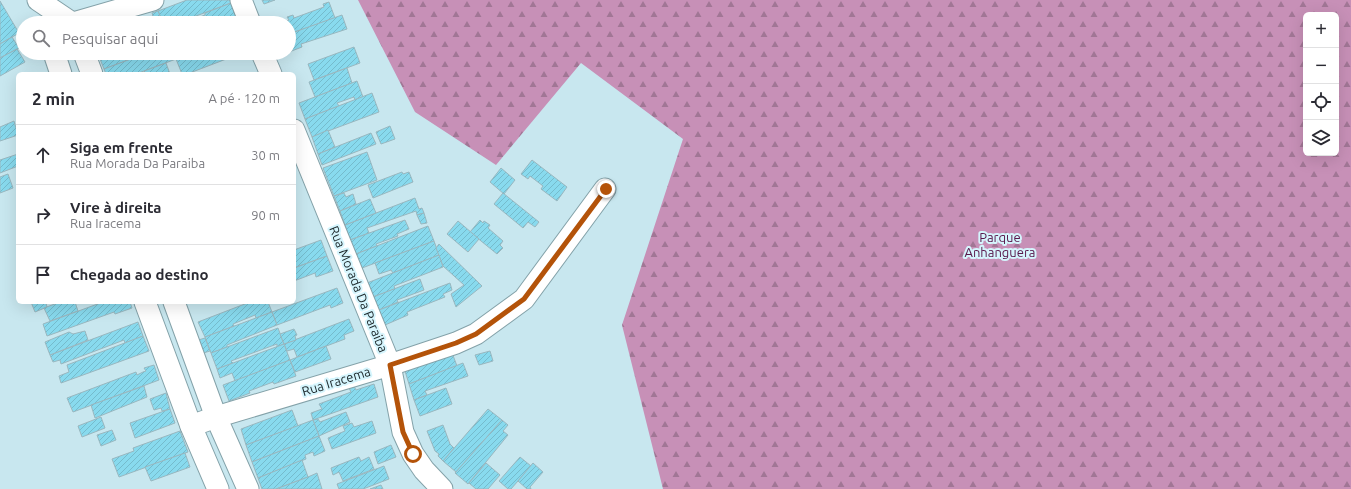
<!DOCTYPE html>
<html lang="pt">
<meta charset="utf-8">
<style>
:root{--surface:#fff;--page:#f7f7f7;--text:#2b2b33;--muted:#7c7c81;--line:#e1e1e2}
body{margin:0;font-family:Ubuntu,sans-serif;background:var(--page);color:var(--text)}
.controls{position:absolute;right:12px;top:12px;display:grid;overflow:hidden;border-radius:6px;box-shadow:0 4px 16px #0002}
.controls button{width:36px;height:36px;display:grid;place-items:center;padding:0;border:0;border-bottom:1px solid var(--line);background:var(--surface);color:var(--text);font:20px sans-serif}
.stop{position:absolute;width:12px;height:12px;margin:-9px;border:3px solid #b45309;border-radius:50%;background:#fff}
.stop.end{background:#b45309;border-color:#fff;box-shadow:0 1px 4px #0008}
.list{margin:0;padding:0;list-style:none}
h2{display:flex;justify-content:space-between;align-items:center;height:52px;margin:0;padding:0 16px;font-size:17px}
h2 small{font-size:13px;font-weight:400;color:var(--muted)}
.list li{display:grid;grid-template-columns:26px 1fr auto;gap:12px;align-items:center;box-sizing:border-box;height:60px;padding:0 16px;border-top:1px solid var(--line)}
.list b{display:block;font-size:15px;white-space:nowrap}
.list p{margin:0;font-size:13px;white-space:nowrap;color:var(--muted)}
.list em{font-size:13px;font-style:normal;color:var(--muted)}
.icon{flex:none;width:22px;height:22px;fill:none;stroke:currentColor;stroke-width:2;stroke-linecap:round;stroke-linejoin:round}
.map{position:relative;flex:none;width:1351px;height:489px;overflow:hidden}
.search{position:absolute;background:var(--surface);box-shadow:0 4px 16px #0002;left:16px;top:16px;width:280px;height:44px;display:flex;align-items:center;gap:10px;box-sizing:border-box;padding:0 14px;border-radius:22px;color:var(--muted);font-size:15px}
.panel{position:absolute;background:var(--surface);box-shadow:0 4px 16px #0002;left:16px;top:72px;width:280px;height:232px;border-radius:6px}
.map>svg:first-child{display:block}
</style>
<div class="map">
<svg width="1351" height="489" viewBox="0 0 1351 489">
<defs>
<pattern id="forest-firs" width="22" height="20" patternUnits="userSpaceOnUse"><rect width="22" height="20" fill="#c790b7"/><path d="M5 1l3.5 6h-7zM16 11l3.5 6h-7z" fill="#a17695"/></pattern>
<pattern id="building-hatch" width="6" height="6" patternUnits="userSpaceOnUse"><rect width="6" height="6" fill="#88daee"/><path d="M-1 1l2-2M0 6l6-6M5 7l2-2" fill="none" stroke="#75bbcc"/></pattern>
</defs>
<rect width="100%" height="100%" fill="#c8e7ef"/>
<path fill="url(#forest-firs)" fill-rule="evenodd" d="M 358,0 L 1351,0 L 1351,489 L 663,489 L 622,325 L 683,139 L 581,63 L 496,165 L 415,112 ZM 1306,15 L 1336,15 L 1336,153 L 1306,153 Z"/>
<g fill="url(#building-hatch)" stroke="#99b7bf">
<path d="M 187,0 L 230,0 L 231,3 L 177,23 L 163,23 L 158,11 Z"/>
<path d="M 262,0 L 275,0 L 264,4 Z"/>
<path d="M 0,1 L 19,33 L 0,44 Z"/>
<path d="M 329,2 L 335,18 L 289,34 L 289,23 L 281,23 L 289,20 L 287,17 L 293,15 L 294,18 L 324,7 L 323,4 Z"/>
<path d="M 231,3 L 237,20 L 228,23 L 191,23 L 201,19 L 200,17 L 205,15 L 205,13 Z"/>
<path d="M 158,11 L 163,23 L 136,23 L 153,16 L 152,13 Z"/>
<path d="M 342,15 L 347,29 L 301,44 L 302,47 L 289,52 L 289,34 Z"/>
<path d="M 12,37 L 19,48 L 0,58 L 0,44 Z"/>
<path d="M 354,47 L 360,63 L 314,80 L 308,64 Z"/>
<path d="M 17,49 L 25,62 L 0,76 L 0,58 Z"/>
<path d="M 100,53 L 147,53 L 104,69 L 98,54 Z"/>
<path d="M 147,53 L 174,53 L 176,59 L 136,74 L 106,74 L 104,69 Z"/>
<path d="M 199,53 L 242,53 L 187,74 L 182,74 L 176,59 L 185,56 L 187,59 Z"/>
<path d="M 166,63 L 170,74 L 143,74 L 146,73 L 144,71 Z"/>
<path d="M 347,68 L 352,83 L 315,97 L 309,82 Z"/>
<path d="M 357,81 L 363,97 L 355,100 L 354,97 L 337,103 L 339,106 L 305,119 L 299,103 Z"/>
<path d="M 372,93 L 379,112 L 312,137 L 305,119 Z"/>
<path d="M 14,121 L 18,135 L 0,141 L 0,127 Z"/>
<path d="M 390,126 L 395,139 L 381,144 L 376,132 Z"/>
<path d="M 328,130 L 335,147 L 318,154 L 312,137 Z"/>
<path d="M 371,133 L 376,144 L 322,165 L 318,154 Z"/>
<path d="M 367,152 L 377,180 L 334,196 L 323,168 Z"/>
<path d="M 18,154 L 18,166 L 0,173 L 0,160 Z"/>
<path d="M 532,160 L 567,187 L 557,201 L 541,189 L 543,186 L 530,176 L 528,179 L 521,174 Z"/>
<path d="M 501,168 L 515,180 L 504,194 L 490,182 Z"/>
<path d="M 402,172 L 403,174 L 409,172 L 413,182 L 373,198 L 368,185 Z"/>
<path d="M 8,174 L 13,188 L 0,193 L 0,177 Z"/>
<path d="M 344,193 L 346,197 L 353,194 L 356,204 L 340,211 L 334,196 Z"/>
<path d="M 503,193 L 539,222 L 535,227 L 528,222 L 523,228 L 494,204 Z"/>
<path d="M 415,198 L 419,209 L 422,208 L 424,213 L 417,215 L 416,211 L 367,228 L 369,233 L 350,240 L 345,225 Z"/>
<path d="M 370,199 L 376,213 L 345,225 L 340,211 Z"/>
<path d="M 424,213 L 427,223 L 421,224 L 417,215 Z"/>
<path d="M 405,220 L 409,229 L 397,234 L 398,236 L 376,244 L 377,246 L 356,254 L 350,240 Z"/>
<path d="M 480,220 L 483,223 L 484,221 L 490,225 L 488,228 L 503,241 L 500,245 L 503,248 L 497,254 L 470,232 Z"/>
<path d="M 458,221 L 479,239 L 468,252 L 447,234 Z"/>
<path d="M 428,226 L 434,241 L 362,268 L 356,254 Z"/>
<path d="M 321,240 L 327,256 L 294,268 L 294,250 Z"/>
<path d="M 434,241 L 439,255 L 393,273 L 391,270 L 379,274 L 375,263 Z"/>
<path d="M 439,244 L 482,286 L 456,307 L 451,294 L 464,285 L 443,266 L 436,248 Z"/>
<path d="M 439,255 L 443,267 L 394,286 L 395,289 L 373,297 L 367,283 Z"/>
<path d="M 327,256 L 333,271 L 316,277 L 315,273 L 294,281 L 294,268 Z"/>
<path d="M 420,279 L 424,290 L 397,300 L 398,302 L 379,310 L 373,297 Z"/>
<path d="M 450,283 L 452,290 L 443,294 L 445,297 L 407,312 L 408,315 L 385,325 L 379,310 Z"/>
<path d="M 337,288 L 343,303 L 331,308 L 330,305 L 277,325 L 272,312 Z"/>
<path d="M 31,302 L 48,302 L 46,303 L 47,307 L 35,312 Z"/>
<path d="M 60,302 L 75,302 L 78,311 L 50,321 L 44,308 Z"/>
<path d="M 103,302 L 130,302 L 132,308 L 115,314 L 114,312 L 47,336 L 43,324 Z"/>
<path d="M 250,302 L 268,302 L 272,312 L 256,318 L 255,315 L 233,324 L 234,326 L 205,337 L 198,322 Z"/>
<path d="M 272,312 L 277,325 L 227,345 L 227,347 L 211,353 L 205,337 Z"/>
<path d="M 349,319 L 354,331 L 344,335 L 345,339 L 297,357 L 294,349 L 287,351 L 284,344 Z"/>
<path d="M 138,322 L 143,336 L 125,343 L 124,340 L 61,364 L 60,360 L 53,362 L 50,355 Z"/>
<path d="M 278,328 L 284,344 L 277,347 L 277,344 L 231,361 L 233,363 L 217,369 L 211,353 Z"/>
<path d="M 294,329 L 297,335 L 295,336 L 296,340 L 284,344 L 280,334 Z"/>
<path d="M 85,331 L 88,340 L 50,355 L 45,342 L 69,332 L 73,334 Z"/>
<path d="M 143,336 L 149,351 L 61,383 L 59,376 L 69,372 L 67,365 Z"/>
<path d="M 205,338 L 210,351 L 200,354 L 195,341 Z"/>
<path d="M 284,344 L 290,360 L 235,381 L 232,373 L 220,378 L 217,369 Z"/>
<path d="M 326,346 L 331,359 L 295,372 L 290,360 Z"/>
<path d="M 451,350 L 457,366 L 409,384 L 404,368 Z"/>
<path d="M 490,351 L 493,361 L 479,365 L 475,355 Z"/>
<path d="M 290,360 L 296,376 L 274,384 L 273,382 L 249,391 L 250,393 L 229,401 L 223,385 Z"/>
<path d="M 463,363 L 468,376 L 425,391 L 427,395 L 414,400 L 409,384 Z"/>
<path d="M 154,365 L 159,380 L 73,412 L 67,398 L 136,372 L 137,375 L 143,372 L 146,371 L 144,368 Z"/>
<path d="M 374,384 L 378,397 L 313,420 L 311,413 L 322,409 L 319,404 L 351,392 L 349,388 L 354,386 L 356,390 Z"/>
<path d="M 144,386 L 147,397 L 95,418 L 91,405 Z"/>
<path d="M 446,388 L 452,404 L 420,416 L 414,400 Z"/>
<path d="M 166,393 L 170,409 L 162,411 L 161,408 L 154,410 L 150,399 Z"/>
<path d="M 170,409 L 175,423 L 135,438 L 130,423 Z"/>
<path d="M 488,409 L 502,420 L 456,472 L 443,461 Z"/>
<path d="M 292,410 L 298,426 L 246,445 L 241,429 Z"/>
<path d="M 346,412 L 350,422 L 319,436 L 313,420 L 318,419 L 320,422 Z"/>
<path d="M 101,417 L 105,428 L 82,437 L 78,426 Z"/>
<path d="M 313,420 L 319,436 L 252,462 L 246,445 Z"/>
<path d="M 502,420 L 508,425 L 503,431 L 508,435 L 468,484 L 455,473 Z"/>
<path d="M 372,421 L 376,433 L 332,449 L 328,438 L 345,431 L 343,426 L 352,423 L 354,427 Z"/>
<path d="M 443,425 L 450,444 L 454,448 L 443,461 L 438,456 L 439,454 L 435,451 L 427,431 Z"/>
<path d="M 112,430 L 116,440 L 101,446 L 97,435 Z"/>
<path d="M 180,431 L 188,452 L 119,477 L 112,459 L 134,451 L 133,448 Z"/>
<path d="M 319,436 L 325,451 L 314,456 L 313,452 L 305,455 L 306,459 L 258,478 L 252,462 Z"/>
<path d="M 391,445 L 396,457 L 378,464 L 374,452 Z"/>
<path d="M 185,453 L 190,467 L 151,481 L 145,467 Z"/>
<path d="M 359,457 L 361,461 L 369,457 L 374,469 L 343,481 L 339,472 L 333,475 L 331,468 Z"/>
<path d="M 520,457 L 531,466 L 511,489 L 508,489 L 499,481 Z"/>
<path d="M 302,460 L 308,477 L 276,489 L 262,489 L 258,478 Z"/>
<path d="M 486,463 L 500,475 L 488,489 L 476,489 L 469,483 Z"/>
<path d="M 533,463 L 543,472 L 530,487 L 531,489 L 527,489 L 518,481 Z"/>
<path d="M 384,466 L 389,479 L 363,489 L 339,489 L 337,484 Z"/>
<path d="M 317,473 L 322,489 L 276,489 L 308,477 Z"/>
<path d="M 381,485 L 383,489 L 370,489 Z"/>
</g>
<g fill="none" stroke-linecap="round" stroke-linejoin="round">
<g stroke="#84a2a9" stroke-width="23">
<g id="minor">
<path d="M 38,0 L 72,23"/>
<path d="M 241,0 L 250,23"/>
<path d="M 73,23 L 153,0"/>
<path d="M 54,53 L 61,74"/>
<path d="M 84,53 L 92,74"/>
<path d="M 262,53 L 271,74"/>
<path d="M 294,130 L 390,365 L 403,432 L 413,454 L 424,470 L 442,489"/>
<path d="M 145,302 L 191,426 L 218,489"/>
<path d="M 174,302 L 216,417 L 248,489"/>
<path d="M 191,426 L 216,417 L 390,365 L 456,343 L 476,334 L 524,299 L 605,189"/>
</g>
</g>
<use href="#minor" stroke="#fff" stroke-width="21"/>
</g>
<g fill="none" stroke-linecap="round" stroke-linejoin="round">
<path stroke="#b45309" stroke-width="5" d="M 413,454 L 403,432 L 390,365 L 456,343 L 476,334 L 524,299 L 606,189"/>
</g>
<g text-anchor="middle" stroke-width="4" stroke-linejoin="round" paint-order="stroke">
<g font-size="13" fill="#58164a" stroke="#d5f5fd">
<text x="1000" y="242">Parque<tspan x="1000" dy="15">Anhanguera</tspan></text>
</g>
<g font-size="13" fill="#212d30" stroke="#d5f5fd">
<text transform="translate(359 289) rotate(68)" y="5">Rua Morada Da Paraiba</text>
<text transform="translate(336 381) rotate(-17)" y="5">Rua Iracema</text>
</g>
</g>
</svg>
<div class="controls">
<button>+</button>
<button>−</button>
<button><svg class="icon" aria-label="locate" viewBox="0 0 24 24"><circle cx="12" cy="12" r="6"/><path d="M12 2v4M12 18v4M2 12h4M18 12h4"/></svg></button>
<button><svg class="icon" aria-label="layers" viewBox="0 0 24 24"><path d="M12 4l9 5-9 5-9-5zM3 14l9 5 9-5"/></svg></button>
</div>
<div class="stop" style="left:413px;top:454px"></div>
<div class="stop end" style="left:606px;top:189px"></div>
<div class="search"><svg class="icon" aria-label="search" viewBox="0 0 24 24"><circle cx="10" cy="10" r="6"/><path d="M15 15l6 6"/></svg>Pesquisar aqui</div>
<section class="panel">
<h2>2 min<small>A pé · 120 m</small></h2>
<ul class="list">
<li><svg class="icon" aria-label="ahead" viewBox="0 0 24 24"><path d="M12 20V5M6 11l6-6 6 6"/></svg><div><b>Siga em frente</b><p>Rua Morada Da Paraiba</p></div><em>30 m</em></li>
<li><svg class="icon" aria-label="right" viewBox="0 0 24 24"><path d="M7 20v-9h11M14 6l5 5-5 5"/></svg><div><b>Vire à direita</b><p>Rua Iracema</p></div><em>90 m</em></li>
<li><svg class="icon" aria-label="arrive" viewBox="0 0 24 24"><path d="M6 21V4h12l-3 4 3 4H6"/></svg><div><b>Chegada ao destino</b></div></li>
</ul>
</section>
</div>
